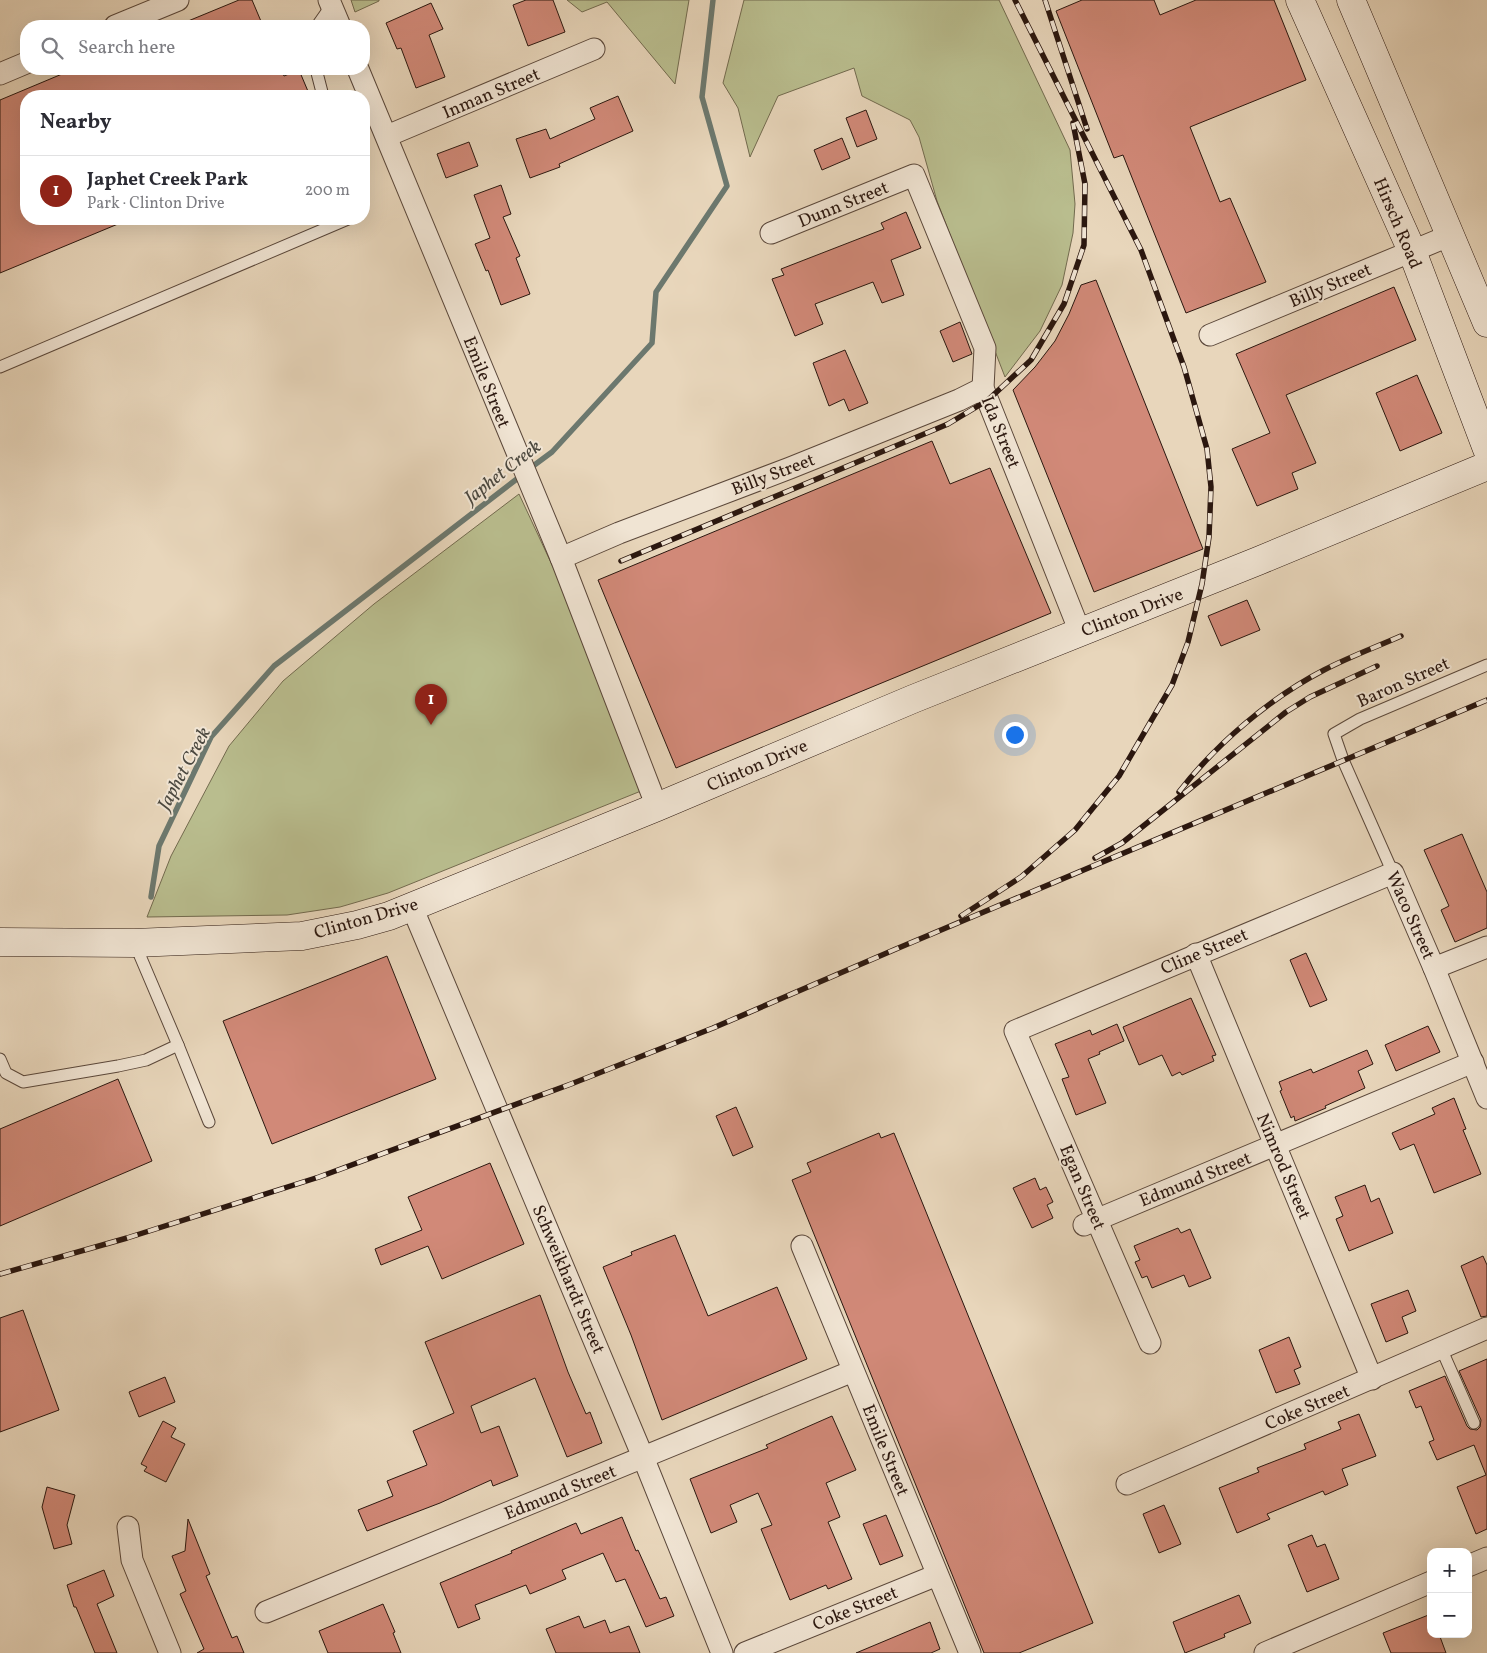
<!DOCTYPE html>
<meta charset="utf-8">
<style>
:root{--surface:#fff;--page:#f7f7f7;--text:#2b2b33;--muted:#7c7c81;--line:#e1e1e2;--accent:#8f2418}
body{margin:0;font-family:Vollkorn,serif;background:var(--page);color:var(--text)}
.controls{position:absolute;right:15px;bottom:15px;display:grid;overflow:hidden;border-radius:10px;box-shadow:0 5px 20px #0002}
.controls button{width:45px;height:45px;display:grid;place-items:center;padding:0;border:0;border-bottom:1px solid var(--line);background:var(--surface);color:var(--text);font:25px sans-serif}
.you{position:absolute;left:1014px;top:734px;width:18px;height:18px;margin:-12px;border:4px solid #fff;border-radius:50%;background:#1a73e8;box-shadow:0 0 0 8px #1a73e833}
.badge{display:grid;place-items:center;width:32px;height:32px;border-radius:50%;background:var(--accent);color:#fff;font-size:16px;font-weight:700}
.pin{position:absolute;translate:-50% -41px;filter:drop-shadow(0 1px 2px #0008)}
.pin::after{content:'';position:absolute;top:26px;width:18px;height:15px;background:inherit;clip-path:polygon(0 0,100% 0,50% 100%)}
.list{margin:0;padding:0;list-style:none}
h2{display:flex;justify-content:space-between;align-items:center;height:65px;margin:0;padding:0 20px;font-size:21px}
h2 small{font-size:16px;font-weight:400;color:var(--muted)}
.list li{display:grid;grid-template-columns:32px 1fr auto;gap:15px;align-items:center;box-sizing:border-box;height:70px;padding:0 20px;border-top:1px solid var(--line)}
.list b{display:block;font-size:19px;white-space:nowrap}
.list p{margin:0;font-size:16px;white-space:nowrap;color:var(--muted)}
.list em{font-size:16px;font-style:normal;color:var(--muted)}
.icon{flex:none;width:28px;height:28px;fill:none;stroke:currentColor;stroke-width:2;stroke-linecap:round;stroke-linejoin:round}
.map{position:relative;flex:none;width:1487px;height:1653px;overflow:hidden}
.search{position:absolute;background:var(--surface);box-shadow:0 5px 20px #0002;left:20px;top:20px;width:350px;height:55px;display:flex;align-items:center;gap:12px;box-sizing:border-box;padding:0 18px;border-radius:20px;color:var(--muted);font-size:19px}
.panel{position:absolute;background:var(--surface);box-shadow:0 5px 20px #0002;left:20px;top:90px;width:350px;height:135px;border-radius:20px}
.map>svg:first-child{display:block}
</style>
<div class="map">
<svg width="1487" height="1653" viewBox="0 0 1487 1653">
<rect width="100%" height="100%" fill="#e8d6bb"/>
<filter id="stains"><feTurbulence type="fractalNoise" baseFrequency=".004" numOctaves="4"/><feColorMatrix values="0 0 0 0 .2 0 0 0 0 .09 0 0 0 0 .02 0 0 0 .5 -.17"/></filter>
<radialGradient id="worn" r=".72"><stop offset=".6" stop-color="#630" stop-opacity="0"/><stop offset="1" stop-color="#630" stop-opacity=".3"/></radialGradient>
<g fill="#b9bd8e" stroke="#726a4e">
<path d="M 351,0 L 379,0 L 379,1 L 355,12 Z"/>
<path d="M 567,0 L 689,0 L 675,84 L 607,2 L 582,12 Z"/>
<path d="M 744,0 L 999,0 L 1070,150 L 1075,204 L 1073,233 L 1062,285 L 1040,331 L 1005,377 L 937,201 L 919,137 L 910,120 L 862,96 L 854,68 L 778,96 L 750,157 L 738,108 L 723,83 Z"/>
<path d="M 519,494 L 560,582 L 641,791 L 388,893 L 340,907 L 287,915 L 147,917 L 171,856 L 229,746 L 283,681 L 374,604 Z"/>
</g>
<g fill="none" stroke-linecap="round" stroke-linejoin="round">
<g stroke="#6c786e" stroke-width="5.5">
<path d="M 529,469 L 552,452 L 652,343 L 656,292 L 727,186 L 702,97 L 713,0"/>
<path d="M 151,897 L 159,846 L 211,737 L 274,666 L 522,475"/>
</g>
</g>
<g fill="#d18978" stroke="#2b170f">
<path d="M 239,0 L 252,0 L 263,26 L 176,26 Z"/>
<path d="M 526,0 L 553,0 L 565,32 L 528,46 L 513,5 Z"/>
<path d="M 1082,0 L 1154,0 L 1160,15 L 1196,0 L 1274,0 L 1306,80 L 1190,127 L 1220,202 L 1230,198 L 1266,282 L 1186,313 L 1123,155 L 1114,158 L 1056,11 Z"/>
<path d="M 431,3 L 443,29 L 429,35 L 445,77 L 416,88 L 401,48 L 397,49 L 386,23 Z"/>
<path d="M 74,69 L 280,69 L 284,76 L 299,70 L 310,96 L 26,96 L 26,219 L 130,219 L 0,273 L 0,100 Z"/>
<path d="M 618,96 L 633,131 L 559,164 L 560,167 L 530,178 L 516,139 L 546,129 L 550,139 L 595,119 L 590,108 Z"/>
<path d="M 866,110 L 877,139 L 857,147 L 846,118 Z"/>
<path d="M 842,138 L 850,158 L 822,170 L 814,150 Z"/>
<path d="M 469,142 L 478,166 L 446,178 L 437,154 Z"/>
<path d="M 501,185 L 511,214 L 503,217 L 520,256 L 516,258 L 530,294 L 501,305 L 488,270 L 486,271 L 475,244 L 490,238 L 474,195 Z"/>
<path d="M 906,212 L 921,248 L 891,260 L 904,295 L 882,303 L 873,282 L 815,304 L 823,324 L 795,336 L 772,279 L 784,275 L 781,269 L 884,229 L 881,223 Z"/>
<path d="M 1096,280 L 1203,549 L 1094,592 L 1013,390 L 1035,367 L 1055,341 L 1069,314 L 1081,285 Z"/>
<path d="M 1394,287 L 1416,340 L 1286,395 L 1316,463 L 1292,473 L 1298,489 L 1257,506 L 1232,449 L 1270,433 L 1236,354 Z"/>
<path d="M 960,322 L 972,354 L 953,362 L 940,331 Z"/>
<path d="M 845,350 L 868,403 L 849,411 L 844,399 L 829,406 L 813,363 Z"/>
<path d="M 1417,375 L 1442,433 L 1400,451 L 1376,393 Z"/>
<path d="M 932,441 L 950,484 L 990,468 L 1051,613 L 676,768 L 598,580 Z"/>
<path d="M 1247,600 L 1260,630 L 1221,646 L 1208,616 Z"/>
<path d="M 1462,834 L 1487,892 L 1487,928 L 1455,942 L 1441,910 L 1449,906 L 1424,850 Z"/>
<path d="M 1306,953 L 1327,1000 L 1310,1007 L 1290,960 Z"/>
<path d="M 387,956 L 436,1079 L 272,1144 L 223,1021 Z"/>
<path d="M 1191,998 L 1216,1055 L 1212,1056 L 1214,1061 L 1182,1075 L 1180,1072 L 1172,1076 L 1162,1055 L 1139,1065 L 1123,1027 Z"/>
<path d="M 1117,1024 L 1124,1041 L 1099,1052 L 1100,1054 L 1088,1059 L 1106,1103 L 1076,1115 L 1062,1079 L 1069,1077 L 1055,1044 L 1090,1030 L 1092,1035 Z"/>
<path d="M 1428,1026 L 1440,1052 L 1396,1071 L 1385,1045 Z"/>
<path d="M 1367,1050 L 1373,1064 L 1358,1071 L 1365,1088 L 1325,1106 L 1326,1108 L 1295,1121 L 1294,1116 L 1291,1118 L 1280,1091 L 1282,1090 L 1279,1082 L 1311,1069 L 1313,1073 Z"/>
<path d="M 118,1079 L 152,1161 L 0,1226 L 0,1129 Z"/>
<path d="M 1454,1098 L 1466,1129 L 1463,1130 L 1481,1174 L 1434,1193 L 1414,1144 L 1400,1150 L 1392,1133 L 1435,1114 L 1432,1108 Z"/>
<path d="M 736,1107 L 753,1147 L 733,1156 L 716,1116 Z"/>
<path d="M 879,1133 L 881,1138 L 894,1133 L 1093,1623 L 1019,1653 L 984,1653 L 792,1180 L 811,1172 L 807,1163 Z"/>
<path d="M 490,1163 L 524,1244 L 442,1279 L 428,1246 L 381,1265 L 375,1249 L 422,1230 L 408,1197 Z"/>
<path d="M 1035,1178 L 1040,1190 L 1046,1187 L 1053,1202 L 1047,1205 L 1053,1218 L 1032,1228 L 1013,1188 Z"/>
<path d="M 1365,1185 L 1371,1202 L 1379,1198 L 1393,1233 L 1349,1251 L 1336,1219 L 1343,1216 L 1335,1197 Z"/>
<path d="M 1178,1228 L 1181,1233 L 1190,1229 L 1211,1278 L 1189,1287 L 1184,1275 L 1152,1288 L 1147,1276 L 1142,1278 L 1135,1262 L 1140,1260 L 1134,1246 Z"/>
<path d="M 675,1235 L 708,1316 L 777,1287 L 807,1359 L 662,1420 L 631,1335 L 603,1267 L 632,1255 L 631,1252 Z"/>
<path d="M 1483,1256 L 1487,1265 L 1487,1316 L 1481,1317 L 1461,1266 Z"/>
<path d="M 1408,1290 L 1416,1311 L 1402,1317 L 1408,1333 L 1386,1342 L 1371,1304 Z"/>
<path d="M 540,1295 L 568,1372 L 586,1414 L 590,1412 L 602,1443 L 567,1457 L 535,1378 L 471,1406 L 481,1433 L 499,1426 L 518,1476 L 493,1486 L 491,1480 L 440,1503 L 367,1531 L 358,1510 L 393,1496 L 387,1481 L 427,1465 L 413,1431 L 454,1413 L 425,1342 Z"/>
<path d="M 23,1310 L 59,1410 L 0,1432 L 0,1318 Z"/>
<path d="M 1289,1337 L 1301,1367 L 1294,1370 L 1300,1384 L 1276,1393 L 1259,1350 Z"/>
<path d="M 1487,1359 L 1487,1529 L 1476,1534 L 1457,1487 L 1486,1475 L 1474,1445 L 1437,1460 L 1429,1442 L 1434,1440 L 1421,1406 L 1416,1408 L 1409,1391 L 1445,1376 L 1467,1426 L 1470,1429 L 1477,1430 L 1480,1427 L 1481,1420 L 1459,1371 Z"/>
<path d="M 165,1377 L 175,1402 L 139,1417 L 129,1392 Z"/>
<path d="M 1359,1414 L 1376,1456 L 1342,1469 L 1348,1485 L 1325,1495 L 1323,1491 L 1267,1514 L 1270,1519 L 1237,1533 L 1219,1488 L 1259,1472 L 1257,1468 L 1306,1449 L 1304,1444 L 1341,1429 L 1338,1422 Z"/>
<path d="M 832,1416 L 856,1470 L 826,1483 L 840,1517 L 828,1522 L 852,1579 L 828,1589 L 826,1585 L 790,1600 L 761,1529 L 772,1525 L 758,1493 L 730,1505 L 737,1522 L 711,1533 L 690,1479 L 768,1448 L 766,1445 Z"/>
<path d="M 163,1421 L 176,1428 L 171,1437 L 185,1444 L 166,1482 L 144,1471 L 147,1467 L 141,1464 Z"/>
<path d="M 47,1487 L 75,1495 L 67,1525 L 72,1544 L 54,1549 L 42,1507 Z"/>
<path d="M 1164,1505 L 1181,1544 L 1159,1553 L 1143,1514 Z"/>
<path d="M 886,1515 L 903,1556 L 880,1565 L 863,1524 Z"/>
<path d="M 622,1517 L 636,1551 L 638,1550 L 660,1599 L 666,1597 L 674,1616 L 646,1627 L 625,1579 L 616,1582 L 603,1553 L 562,1570 L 566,1579 L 547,1587 L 530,1594 L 526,1585 L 475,1605 L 480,1619 L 458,1628 L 440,1583 L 512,1553 L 511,1551 L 576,1523 L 581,1534 Z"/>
<path d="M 188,1519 L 210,1574 L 206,1576 L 232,1638 L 237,1636 L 244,1653 L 197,1653 L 204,1649 L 180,1594 L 186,1591 L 172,1556 L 185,1551 Z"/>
<path d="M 1312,1535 L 1317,1547 L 1325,1544 L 1339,1579 L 1307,1592 L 1288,1545 Z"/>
<path d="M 104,1570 L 114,1596 L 97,1604 L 117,1653 L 95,1653 L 76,1607 L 74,1607 L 67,1585 Z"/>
<path d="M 1239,1595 L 1251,1623 L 1224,1634 L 1225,1637 L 1185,1653 L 1173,1622 Z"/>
<path d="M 383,1604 L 395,1632 L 393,1633 L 401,1653 L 328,1653 L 319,1631 Z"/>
<path d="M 1431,1614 L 1431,1634 L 1439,1634 L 1446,1653 L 1391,1653 L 1383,1633 Z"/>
<path d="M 579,1616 L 584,1628 L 605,1620 L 610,1633 L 629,1626 L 640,1653 L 556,1653 L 546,1629 Z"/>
<path d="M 930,1622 L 940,1649 L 931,1653 L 856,1653 Z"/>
</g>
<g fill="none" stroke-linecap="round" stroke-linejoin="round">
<g stroke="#5a473a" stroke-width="13">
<g id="lane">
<path d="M 317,26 L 331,6"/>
<path d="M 316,69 L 323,96"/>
<path d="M 0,367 L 348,219"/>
<path d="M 1393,873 L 1343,760 L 1334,734 L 1360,719 L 1487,665"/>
<path d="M 135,944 L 178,1045 L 209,1122"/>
<path d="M 0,1059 L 6,1073 L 23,1082 L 118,1066 L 146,1060 L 178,1045"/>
<path d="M 1441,1348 L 1474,1423"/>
</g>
</g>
<g stroke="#5a473a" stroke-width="23">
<g id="street">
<path d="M 329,0 L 340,26"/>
<path d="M 115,26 L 178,0"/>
<path d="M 358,69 L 561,558 L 657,807"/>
<path d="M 0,74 L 26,63"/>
<path d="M 387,136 L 594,49"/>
<path d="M 771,233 L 914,175 L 985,348 L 983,388 L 1080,632"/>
<path d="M 1210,335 L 1451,235"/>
<path d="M 561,558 L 619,533 L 790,468 L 959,400 L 983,388"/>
<path d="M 412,907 L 643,1457 L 722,1653"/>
<path d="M 1196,954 L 1372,1379"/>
<path d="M 1434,968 L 1487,947"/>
<path d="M 1084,1225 L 1473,1062"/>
<path d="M 802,1246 L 970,1653"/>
<path d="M 1150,1343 L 1015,1031 L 1393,873 L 1434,968 L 1487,1098"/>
<path d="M 1127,1484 L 1487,1328"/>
<path d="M 128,1527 L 132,1560 L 170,1653"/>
<path d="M 1468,1566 L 1487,1558"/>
<path d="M 266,1612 L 853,1371"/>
<path d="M 745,1653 L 937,1575"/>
<path d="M 1265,1653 L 1431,1582"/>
</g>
</g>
<g stroke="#2b170f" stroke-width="29">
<g id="secondary">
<path d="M 1300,0 L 1412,251 L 1487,449"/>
<path d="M 1351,0 L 1487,323"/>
<path d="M 0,942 L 134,943 L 302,936 L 357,925 L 389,916 L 657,807 L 913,699 L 1258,561 L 1487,466"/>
</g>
</g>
<use href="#lane" stroke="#f0e4d3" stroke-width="11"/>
<use href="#street" stroke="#f0e4d3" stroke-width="21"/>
<use href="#secondary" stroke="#f0e4d3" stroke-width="28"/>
<g stroke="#2b170f" stroke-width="5.5">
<g id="rail">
<path d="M 1045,0 L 1087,129"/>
<path d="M 621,561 L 948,424 L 988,400 L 1031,360 L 1064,304 L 1084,245 L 1085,184 L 1073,123"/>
<path d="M 1179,792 C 1216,744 1270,698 1324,670 C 1349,657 1376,647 1401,636"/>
<path d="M 1095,858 L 1122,843 L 1286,712 L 1310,697 L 1377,666"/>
<path d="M 961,916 L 1021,877 L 1075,830 L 1119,776 L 1172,685 L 1188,642 L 1202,584 L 1209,537 L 1211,487 L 1207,449 L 1184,367 L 1141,250 L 1015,0"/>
<path d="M 0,1274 L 127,1238 L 319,1177 L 571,1084 L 713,1028 L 896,949 L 1487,700"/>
</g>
</g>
<use href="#rail" stroke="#f0e4d3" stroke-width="4" stroke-dasharray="11" stroke-linecap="butt"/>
</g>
<g text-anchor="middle" stroke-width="4" stroke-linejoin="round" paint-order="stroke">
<g font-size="18" fill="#2b170f" stroke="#f0e4d3">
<text transform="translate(491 93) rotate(-23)" y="6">Inman Street</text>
<text transform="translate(843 204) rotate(-22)" y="6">Dunn Street</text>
<text transform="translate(1398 223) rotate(67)" y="6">Hirsch Road</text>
<text transform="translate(1330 285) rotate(-23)" y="6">Billy Street</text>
<text transform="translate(487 382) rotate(68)" y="6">Emile Street</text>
<text transform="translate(1001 432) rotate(68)" y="6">Ida Street</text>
<text transform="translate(773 474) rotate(-21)" y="6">Billy Street</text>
<text transform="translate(1132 612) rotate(-21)" y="6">Clinton Drive</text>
<text transform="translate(1403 682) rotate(-24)" y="6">Baron Street</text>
<text transform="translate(757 765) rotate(-23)" y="6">Clinton Drive</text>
<text transform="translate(1411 915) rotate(66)" y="6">Waco Street</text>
<text transform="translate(366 918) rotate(-16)" y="6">Clinton Drive</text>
<text transform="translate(1204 951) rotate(-23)" y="6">Cline Street</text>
<text transform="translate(1284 1166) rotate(67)" y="6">Nimrod Street</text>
<text transform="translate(1195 1179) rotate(-22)" y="6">Edmund Street</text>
<text transform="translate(1083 1187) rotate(67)" y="6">Egan Street</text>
<text transform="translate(569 1279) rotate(67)" y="6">Schweikhardt Street</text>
<text transform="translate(1307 1407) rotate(-23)" y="6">Coke Street</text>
<text transform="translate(886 1450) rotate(68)" y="6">Emile Street</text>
<text transform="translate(560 1492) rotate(-22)" y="6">Edmund Street</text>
<text transform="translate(855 1608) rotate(-22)" y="6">Coke Street</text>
</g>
<g font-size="19" font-style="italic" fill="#4b483f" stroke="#f0e4d3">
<text transform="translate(502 471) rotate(-38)" y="7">Japhet Creek</text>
<text transform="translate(183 768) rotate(-62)" y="7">Japhet Creek</text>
</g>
</g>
<rect width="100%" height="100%" filter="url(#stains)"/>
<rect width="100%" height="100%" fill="url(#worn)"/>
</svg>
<div class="controls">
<button>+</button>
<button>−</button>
</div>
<div class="you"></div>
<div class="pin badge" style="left:431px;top:725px">1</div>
<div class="search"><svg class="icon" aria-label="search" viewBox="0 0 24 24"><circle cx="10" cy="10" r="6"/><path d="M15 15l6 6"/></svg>Search here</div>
<section class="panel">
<h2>Nearby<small></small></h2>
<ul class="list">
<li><span class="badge">1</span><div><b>Japhet Creek Park</b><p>Park · Clinton Drive</p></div><em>200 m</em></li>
</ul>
</section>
</div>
